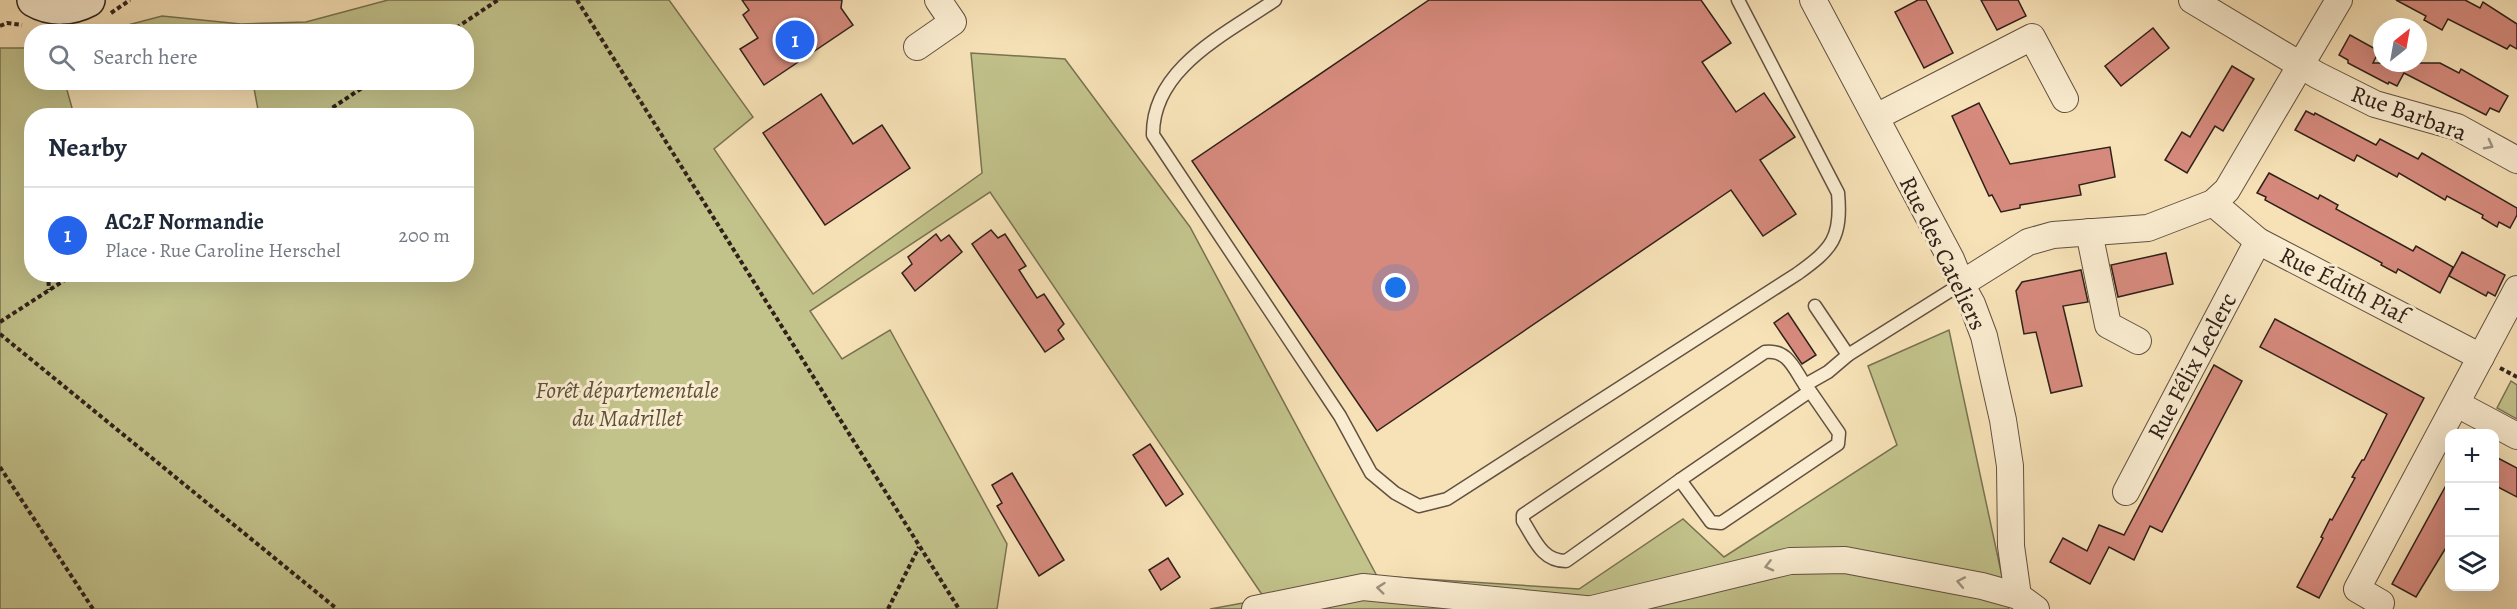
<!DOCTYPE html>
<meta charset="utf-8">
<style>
:root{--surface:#fff;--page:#f6f6f7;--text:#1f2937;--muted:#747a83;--line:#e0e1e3;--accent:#2563eb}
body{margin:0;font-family:Alegreya,serif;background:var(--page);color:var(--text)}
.controls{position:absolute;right:18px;bottom:18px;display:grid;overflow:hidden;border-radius:12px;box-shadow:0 6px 24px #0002}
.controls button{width:54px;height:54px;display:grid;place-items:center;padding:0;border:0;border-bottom:2px solid var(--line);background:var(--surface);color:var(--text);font:30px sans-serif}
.compass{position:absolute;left:2373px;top:18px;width:54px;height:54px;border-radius:50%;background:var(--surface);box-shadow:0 6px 24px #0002;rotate:31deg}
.you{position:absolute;left:1396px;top:288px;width:21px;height:21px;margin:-15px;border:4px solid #fff;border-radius:50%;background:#1a73e8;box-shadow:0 0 0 9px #1a73e833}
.badge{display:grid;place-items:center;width:39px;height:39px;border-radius:50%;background:var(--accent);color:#fff;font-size:20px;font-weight:700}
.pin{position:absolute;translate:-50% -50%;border:3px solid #fff;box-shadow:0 2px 6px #0006}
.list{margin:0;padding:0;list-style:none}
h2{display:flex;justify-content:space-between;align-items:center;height:78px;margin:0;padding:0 24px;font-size:26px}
h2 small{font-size:20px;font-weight:400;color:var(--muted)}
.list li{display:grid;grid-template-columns:39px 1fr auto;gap:18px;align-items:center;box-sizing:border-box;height:96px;padding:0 24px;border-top:2px solid var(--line)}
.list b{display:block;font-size:22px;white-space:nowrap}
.list p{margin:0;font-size:20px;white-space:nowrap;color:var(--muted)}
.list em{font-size:20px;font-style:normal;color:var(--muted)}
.icon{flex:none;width:33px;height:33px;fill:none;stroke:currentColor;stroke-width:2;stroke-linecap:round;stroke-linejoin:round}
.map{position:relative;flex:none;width:2517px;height:609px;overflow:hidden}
.search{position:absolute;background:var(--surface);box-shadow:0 6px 24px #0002;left:24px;top:24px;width:450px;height:66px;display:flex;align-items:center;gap:15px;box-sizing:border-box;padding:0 21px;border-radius:24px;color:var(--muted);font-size:22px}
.panel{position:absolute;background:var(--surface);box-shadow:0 6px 24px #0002;left:24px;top:108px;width:450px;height:174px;border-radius:24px}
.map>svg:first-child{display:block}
</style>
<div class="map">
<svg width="2517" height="609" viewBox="0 0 2517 609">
<rect width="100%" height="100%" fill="#f7e2b7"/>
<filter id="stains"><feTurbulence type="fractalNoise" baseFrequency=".00333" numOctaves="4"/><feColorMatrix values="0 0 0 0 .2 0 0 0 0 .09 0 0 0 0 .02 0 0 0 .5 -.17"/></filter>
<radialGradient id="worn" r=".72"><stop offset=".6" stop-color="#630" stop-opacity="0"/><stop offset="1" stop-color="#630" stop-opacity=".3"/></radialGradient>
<g fill="#c2c28b" stroke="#797252" stroke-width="1.5">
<path d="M 388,0 L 669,0 L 753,117 L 714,149 L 813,294 L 982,173 L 971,53 L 1065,59 L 1190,227 L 1377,576 L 1579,589 L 1683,519 L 1724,557 L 1897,445 L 1868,366 L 1949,330 L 2009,609 L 1210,609 L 1265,599 L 990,192 L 810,311 L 842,359 L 890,330 L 1007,544 L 997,609 L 0,609 L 0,48 L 31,48 L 32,82 L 65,83 L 74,115 L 32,116 L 32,274 L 466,274 L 466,116 L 259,115 L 253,83 L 466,82 L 466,32 L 105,31 L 162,16 L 241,24 L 306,22 Z"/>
<path d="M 2511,381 L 2517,385 L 2517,419 L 2497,408 Z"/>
</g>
<g fill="#d68a7d" stroke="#30211a" stroke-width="1.5">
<path d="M 742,0 L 842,0 L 841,8 L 853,25 L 764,85 L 740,49 L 758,38 L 743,15 L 749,10 Z"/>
<path d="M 1429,0 L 1701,0 L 1731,43 L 1702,62 L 1736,112 L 1764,93 L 1795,137 L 1760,160 L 1796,214 L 1763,236 L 1731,190 L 1377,431 L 1192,161 Z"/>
<path d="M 1918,0 L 1926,0 L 1953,53 L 1924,68 L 1895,12 Z"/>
<path d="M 1981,0 L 2018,0 L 2026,16 L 1997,30 Z"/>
<path d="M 2396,0 L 2465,0 L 2480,8 L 2483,2 L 2517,24 L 2517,49 L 2510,45 L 2507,49 L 2448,19 L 2442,30 L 2424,20 L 2426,16 Z"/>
<path d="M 2153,28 L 2169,48 L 2121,86 L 2105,66 Z"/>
<path d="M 2350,35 L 2379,51 L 2373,63 L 2440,63 L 2459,73 L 2461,69 L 2508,96 L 2499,112 L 2490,108 L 2486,115 L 2404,73 L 2397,86 L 2389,82 L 2388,84 L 2348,63 L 2348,60 L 2339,55 Z"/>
<path d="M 2232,66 L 2254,79 L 2223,131 L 2215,126 L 2187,173 L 2165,160 L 2182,132 L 2190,137 Z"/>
<path d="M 821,94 L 853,144 L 882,125 L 910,168 L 825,225 L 763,133 Z"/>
<path d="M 1979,103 L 2010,164 L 2110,147 L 2115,177 L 2079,185 L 2081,195 L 2020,205 L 2020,208 L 2001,212 L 1992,195 L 1989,196 L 1952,116 Z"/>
<path d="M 2306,111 L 2314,115 L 2315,113 L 2376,145 L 2380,139 L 2418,159 L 2422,153 L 2517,208 L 2517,215 L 2510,228 L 2499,222 L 2497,227 L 2482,218 L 2483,215 L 2447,196 L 2445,200 L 2399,173 L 2397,177 L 2357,155 L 2354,161 L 2295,130 Z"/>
<path d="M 2269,173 L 2318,199 L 2320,195 L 2338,205 L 2336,209 L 2413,251 L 2416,246 L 2453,267 L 2440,293 L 2398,269 L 2396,273 L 2381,265 L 2382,263 L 2265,200 L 2266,197 L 2257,193 Z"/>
<path d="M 991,230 L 998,238 L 1005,234 L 1026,266 L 1019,270 L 1037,298 L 1044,294 L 1064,324 L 1058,330 L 1064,339 L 1045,352 L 972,244 Z"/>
<path d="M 936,234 L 941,241 L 949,235 L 962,252 L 915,291 L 902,273 L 912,264 L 908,257 Z"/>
<path d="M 2462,252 L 2505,275 L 2495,296 L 2488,292 L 2486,296 L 2449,276 Z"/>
<path d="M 2166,253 L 2173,284 L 2118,297 L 2111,265 Z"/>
<path d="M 2081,270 L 2088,302 L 2063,306 L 2082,386 L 2051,393 L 2036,332 L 2024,334 L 2016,291 L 2022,282 Z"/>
<path d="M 1788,313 L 1816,355 L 1802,364 L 1774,323 Z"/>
<path d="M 2275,319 L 2424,398 L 2319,598 L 2297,587 L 2323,538 L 2321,537 L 2330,519 L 2332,520 L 2355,478 L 2352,477 L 2362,460 L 2364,460 L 2387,414 L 2260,347 Z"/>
<path d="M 2214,365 L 2242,381 L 2162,532 L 2150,526 L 2134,560 L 2109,547 L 2090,584 L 2050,562 L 2063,538 L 2087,551 L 2099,525 L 2124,535 Z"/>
<path d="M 1150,444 L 1183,494 L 1166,506 L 1133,455 Z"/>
<path d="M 2494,456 L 2517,468 L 2517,497 L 2494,485 Z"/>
<path d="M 1012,473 L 1064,560 L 1039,576 L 997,506 L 1002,503 L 992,485 Z"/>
<path d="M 2450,478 L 2450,541 L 2416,597 L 2392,584 Z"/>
<path d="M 1168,558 L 1180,577 L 1161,590 L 1149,570 Z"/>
</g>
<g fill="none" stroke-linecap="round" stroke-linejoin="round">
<g stroke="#625141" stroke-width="15">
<g id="lane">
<path d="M 1275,0 C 1226,34 1152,68 1153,135 L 1340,416 L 1371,473 L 1395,493 L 1419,506 L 1447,499 L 1797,274 C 1832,249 1842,238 1838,193 L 1738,0"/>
<path d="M 1815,306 L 1848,355 L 1961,284"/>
<path d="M 1810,391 L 1680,480 L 1711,522 L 1721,523 L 1838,444 L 1839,433 L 1810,391 L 1805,385 L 1828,372 L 1848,355"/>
<path d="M 1680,480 L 1566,561 C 1542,561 1535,540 1523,521 L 1523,515 L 1765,352 C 1788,349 1794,369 1805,385"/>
</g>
</g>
<g stroke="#625141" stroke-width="28">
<g id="street">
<path d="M 1813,0 L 1951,259 L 1961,284 L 1972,304 L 1984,336 L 2003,420 L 2010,466 L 2011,546 L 2018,596"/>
<path d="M 2192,0 L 2317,75 L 2375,104 L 2457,127 L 2517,160"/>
<path d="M 917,47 L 953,22 L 938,0"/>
<path d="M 1876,117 L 2032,37 L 2065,99"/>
<path d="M 2213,203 L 2258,241 L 2481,357"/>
<path d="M 2089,232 L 2108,325 L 2138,341"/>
<path d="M 1961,284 L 2028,242 L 2053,235 L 2148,228 L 2213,203 L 2227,190 L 2339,0"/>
<path d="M 2457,404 L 2517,436"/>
<path d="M 2126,492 L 2258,241"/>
<path d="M 2381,603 L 2357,589 L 2517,289"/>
<path d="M 1255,609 L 1363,587 L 1585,609"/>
<path d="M 1592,609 L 1790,561 L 1845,560 L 1982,586 L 2018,596 L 2036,609"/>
</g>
</g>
<g stroke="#30211a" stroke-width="36">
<path id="secondary" d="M 34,0 C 51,10 71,9 88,0"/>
</g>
<g stroke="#30211a" stroke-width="4" stroke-dasharray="4.5 3" stroke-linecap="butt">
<path d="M 577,0 L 959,609"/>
<path d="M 111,13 L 130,0"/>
<path d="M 0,26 L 7,23 L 22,25"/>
<path d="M 450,32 L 498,0"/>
<path d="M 320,116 L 371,82"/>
<path d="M 48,274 L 49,290"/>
<path d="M 0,322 L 74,274"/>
<path d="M 0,334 L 337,609"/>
<path d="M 2500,368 L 2517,377"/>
<path d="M 0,467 L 93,609"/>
<path d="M 888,609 L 919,547"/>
</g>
<use href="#lane" stroke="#faecd0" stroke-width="12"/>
<use href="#street" stroke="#faecd0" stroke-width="26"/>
<use href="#secondary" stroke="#faecd0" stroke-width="33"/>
</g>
<defs><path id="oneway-chevron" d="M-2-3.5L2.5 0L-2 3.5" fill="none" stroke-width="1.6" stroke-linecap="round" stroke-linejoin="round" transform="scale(1.5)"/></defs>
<g stroke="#9f917e">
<use href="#oneway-chevron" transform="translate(2489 145) rotate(28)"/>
<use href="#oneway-chevron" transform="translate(1769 566) rotate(166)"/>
<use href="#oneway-chevron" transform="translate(1961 582) rotate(-169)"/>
<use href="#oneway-chevron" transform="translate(1381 588) rotate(-174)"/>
</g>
<g text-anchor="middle" stroke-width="6" stroke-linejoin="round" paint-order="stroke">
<g font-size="24" fill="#30211a" stroke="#faecd0">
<text transform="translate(2409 113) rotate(20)" y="8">Rue Barbara</text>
<text transform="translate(1943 253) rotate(64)" y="8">Rue des Cateliers</text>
<text transform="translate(2344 285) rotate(27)" y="8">Rue Édith Piaf</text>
<text transform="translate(2192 366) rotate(-62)" y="8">Rue Félix Leclerc</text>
</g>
<g font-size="24" font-style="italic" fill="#5c513c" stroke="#faecd0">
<text x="627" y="398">Forêt départementale<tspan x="627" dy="28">du Madrillet</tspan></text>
</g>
</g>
<rect width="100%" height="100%" filter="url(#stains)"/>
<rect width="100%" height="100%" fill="url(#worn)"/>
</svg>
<div class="controls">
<button>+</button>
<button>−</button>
<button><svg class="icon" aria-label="layers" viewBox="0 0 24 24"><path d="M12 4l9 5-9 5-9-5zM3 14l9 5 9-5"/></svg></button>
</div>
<svg class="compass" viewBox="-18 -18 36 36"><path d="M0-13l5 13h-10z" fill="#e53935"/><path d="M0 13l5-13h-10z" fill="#747a83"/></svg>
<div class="you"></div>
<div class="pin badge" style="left:795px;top:40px">1</div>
<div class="search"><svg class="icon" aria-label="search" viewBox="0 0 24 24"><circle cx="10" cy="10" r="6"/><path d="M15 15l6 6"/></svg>Search here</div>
<section class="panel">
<h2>Nearby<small></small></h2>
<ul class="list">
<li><span class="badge">1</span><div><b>AC2F Normandie</b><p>Place · Rue Caroline Herschel</p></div><em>200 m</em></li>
</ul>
</section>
</div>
